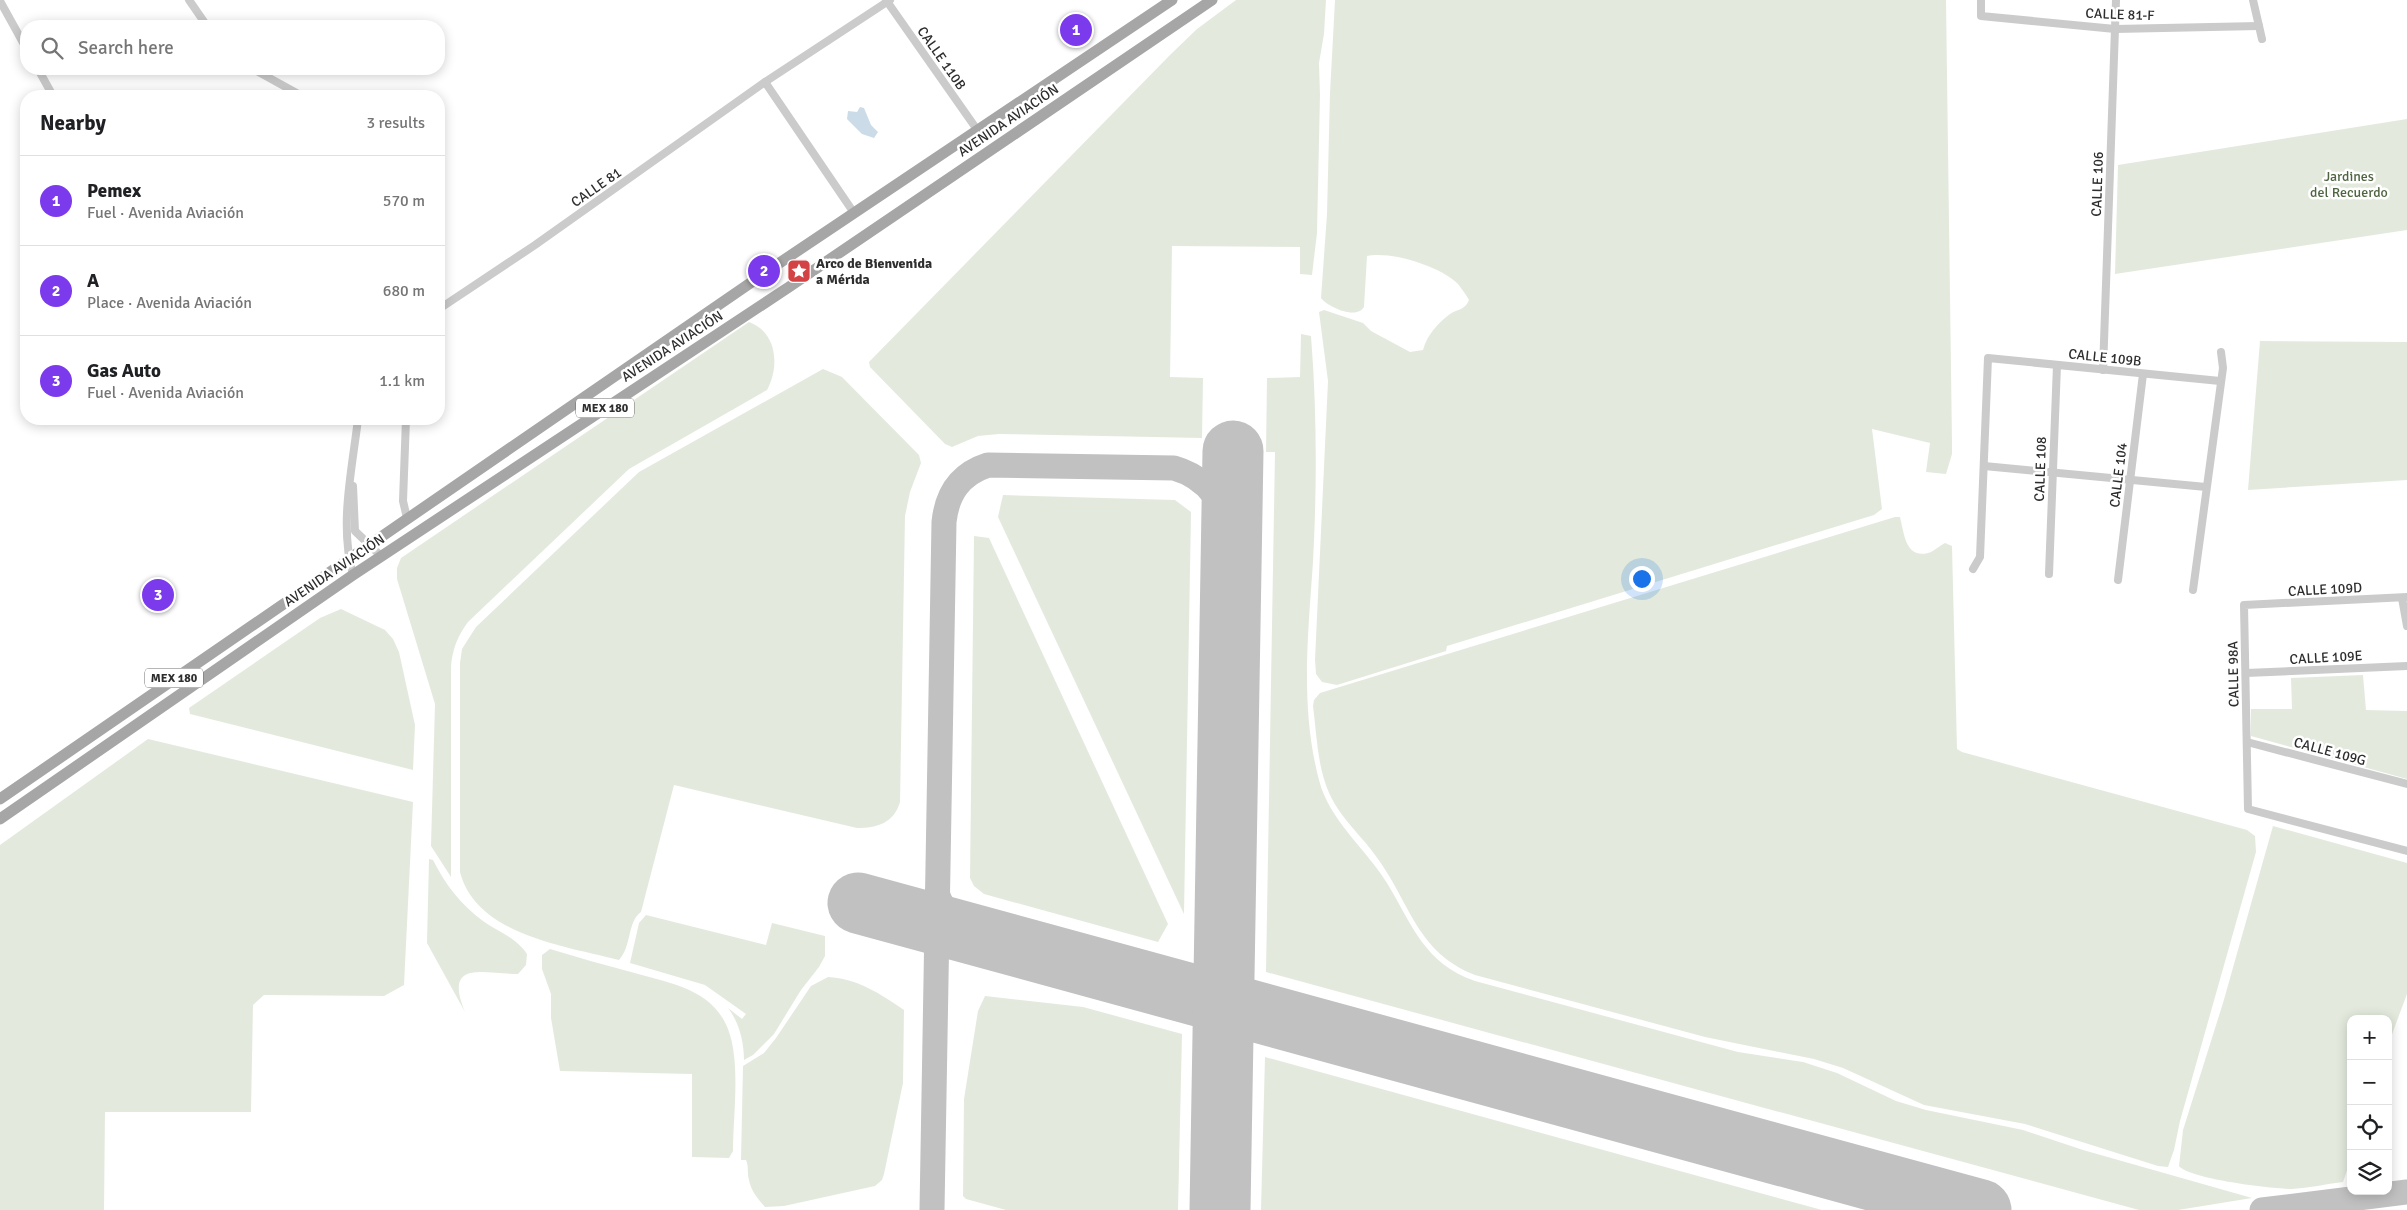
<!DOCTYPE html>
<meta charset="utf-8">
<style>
:root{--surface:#fff;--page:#f6f6f6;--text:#202124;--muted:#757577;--line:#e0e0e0;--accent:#7c3aed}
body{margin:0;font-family:Signika,sans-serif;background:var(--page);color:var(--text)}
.controls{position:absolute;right:15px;bottom:15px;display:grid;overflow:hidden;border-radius:10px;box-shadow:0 2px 12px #0003}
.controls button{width:45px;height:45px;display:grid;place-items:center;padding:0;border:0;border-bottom:1px solid var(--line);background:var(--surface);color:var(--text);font:25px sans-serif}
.you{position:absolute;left:1641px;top:578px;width:18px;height:18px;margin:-12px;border:4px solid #fff;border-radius:50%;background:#1a73e8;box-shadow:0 0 0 8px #1a73e833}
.badge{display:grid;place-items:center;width:32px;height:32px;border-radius:50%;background:var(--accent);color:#fff;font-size:16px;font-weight:700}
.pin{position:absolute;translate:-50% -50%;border:2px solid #fff;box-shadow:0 1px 5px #0006}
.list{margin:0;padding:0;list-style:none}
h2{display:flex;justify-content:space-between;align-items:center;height:65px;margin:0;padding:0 20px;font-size:21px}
h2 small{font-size:16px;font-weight:400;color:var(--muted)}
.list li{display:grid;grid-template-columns:32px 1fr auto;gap:15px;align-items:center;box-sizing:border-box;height:90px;padding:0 20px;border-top:1px solid var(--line)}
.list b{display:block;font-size:19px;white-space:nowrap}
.list p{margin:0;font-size:16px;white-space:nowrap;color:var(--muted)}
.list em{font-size:16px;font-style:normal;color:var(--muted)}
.icon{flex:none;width:28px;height:28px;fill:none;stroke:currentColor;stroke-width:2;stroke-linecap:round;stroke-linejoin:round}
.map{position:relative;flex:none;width:2407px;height:1210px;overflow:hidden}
.search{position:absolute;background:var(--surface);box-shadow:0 2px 12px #0003;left:20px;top:20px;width:425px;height:55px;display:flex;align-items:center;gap:12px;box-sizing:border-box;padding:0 18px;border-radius:20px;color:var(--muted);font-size:19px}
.panel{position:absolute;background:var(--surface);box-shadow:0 2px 12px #0003;left:20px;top:90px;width:425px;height:335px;border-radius:20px}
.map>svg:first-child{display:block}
</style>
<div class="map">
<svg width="2407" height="1210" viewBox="0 0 2407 1210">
<rect width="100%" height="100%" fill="#fff"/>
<g fill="#e3eadd">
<path d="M 1236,0 L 1326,0 L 1324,34 L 1319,63 L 1320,95 L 1317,233 L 1312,275 L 1300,274 L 1300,247 L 1172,246 L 1170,377 L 1203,378 L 1202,438 L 999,434 L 978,436 L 952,447 L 945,444 L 870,367 L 869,362 L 1171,54 L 1197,29 Z"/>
<path d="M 1335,0 L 1946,0 L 1952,442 L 1952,454 L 1946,474 L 1926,472 L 1930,443 L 1872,429 L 1882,509 L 1874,515 L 1447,646 L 1446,651 L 1337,685 L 1322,682 L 1316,674 L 1315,660 L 1328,381 L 1319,312 L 1324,310 L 1363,323 L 1371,331 L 1410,352 L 1423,350 C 1427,335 1438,323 1450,314 C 1458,309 1465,310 1469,300 C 1466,295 1462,289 1458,284 C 1440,266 1391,251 1367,256 L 1364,307 C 1356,320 1328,307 1321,298 L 1327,214 L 1330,93 Z"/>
<path d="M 2407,119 L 2407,230 L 2115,274 L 2118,165 Z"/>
<path d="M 749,322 C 777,332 780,367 767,390 L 629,469 L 468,622 C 458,635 452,650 451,667 L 451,877 L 431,846 L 435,704 L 397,579 L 397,568 L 401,558 Z"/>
<path d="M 1301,334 L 1311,336 C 1317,411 1317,487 1313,562 C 1308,635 1300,708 1319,780 C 1329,820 1366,849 1387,883 C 1413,926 1424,963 1475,981 L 1738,1052 L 1803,1062 L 1837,1073 L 1896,1101 L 1926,1110 L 2023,1130 L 2083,1150 L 2252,1198 L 2178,1210 L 2139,1210 L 1266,972 L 1275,452 L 1266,452 L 1267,378 L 1300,377 Z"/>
<path d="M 2260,341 L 2407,342 L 2407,480 L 2248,490 Z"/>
<path d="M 823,369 L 842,377 L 919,455 L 921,463 L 910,492 L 905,516 L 900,802 C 894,823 877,828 857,828 L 674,785 L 641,912 C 627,922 632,946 619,960 C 565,946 476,935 460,872 L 460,663 L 462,649 L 476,627 L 639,472 Z"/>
<path d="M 1003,495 L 1175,500 L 1191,512 L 1184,914 L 998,517 Z"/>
<path d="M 1895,517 L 1900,517 C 1904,532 1905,559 1928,553 C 1933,552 1939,546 1945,543 L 1952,546 L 1957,749 L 1962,752 L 2247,830 L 2255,836 L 2256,852 L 2180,1121 L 2174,1150 L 2168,1167 L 2158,1166 L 2025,1124 L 1924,1105 L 1843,1068 L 1814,1059 L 1705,1037 L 1475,975 C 1417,952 1411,905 1378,859 C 1363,837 1341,819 1330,795 C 1317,767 1317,736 1313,706 L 1314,700 L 1320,693 Z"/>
<path d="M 974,536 L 989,538 L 1168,924 L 1158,942 L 984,894 L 974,886 L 970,878 Z"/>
<path d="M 341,609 L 385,630 L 393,639 L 399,652 L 415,725 L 413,770 L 190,714 L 189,708 L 320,618 Z"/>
<path d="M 2363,675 L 2366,710 L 2407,711 L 2407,779 L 2251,736 L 2251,709 L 2292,709 L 2291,678 Z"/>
<path d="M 148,739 L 413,802 L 404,985 L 384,996 L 264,995 L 253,1005 L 251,1112 L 105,1112 L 104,1210 L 0,1210 L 0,845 Z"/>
<path d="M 2273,826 L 2407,863 L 2407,994 L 2388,1045 L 2388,1019 L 2351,1019 L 2351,1159 L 2343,1182 C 2326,1184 2309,1188 2292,1189 C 2273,1189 2189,1179 2179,1166 L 2183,1130 L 2223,1003 Z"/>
<path d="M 429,859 L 433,860 C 445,884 461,905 483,921 C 497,931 517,938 527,954 L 526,965 L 518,974 C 484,974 443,959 465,1012 L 427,943 Z"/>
<path d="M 646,915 L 766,945 L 772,923 L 825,936 L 825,956 L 819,967 L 801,990 L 774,1034 L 753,1055 L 744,1060 C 744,1042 739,1022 728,1008 L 742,1019 L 746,1014 L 705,985 L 630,963 L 639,923 Z"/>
<path d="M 550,949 C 577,957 604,965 631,972 C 668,983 712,988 728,1029 C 741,1063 733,1115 733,1151 L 729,1158 L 692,1157 L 692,1074 L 560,1071 L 551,1018 L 551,994 L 542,969 L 542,955 Z"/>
<path d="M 828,977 C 858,979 879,993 904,1010 L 903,1083 L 884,1174 L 882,1180 L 875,1186 L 784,1206 L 765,1207 C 758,1199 751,1191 749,1180 C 747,1173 749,1167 746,1160 L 741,1160 L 743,1066 L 764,1053 L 776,1038 L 811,986 Z"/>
<path d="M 985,996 L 1083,1007 L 1182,1034 L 1178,1210 L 1006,1210 L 966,1199 L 963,1196 L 964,1099 L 978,1011 Z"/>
<path d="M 1265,1057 L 1822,1210 L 1261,1210 Z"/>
</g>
<path fill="#cbdbe8" d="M 860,107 L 864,108 L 871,125 L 878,132 L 874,138 L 862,134 L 847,119 L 848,111 L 857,112 Z"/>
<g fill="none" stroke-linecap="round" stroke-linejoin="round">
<g stroke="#c1c1c1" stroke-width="25">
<path d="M 937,893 C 944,915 960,926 980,936"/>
<path d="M 932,1210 L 944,522 C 947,494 960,474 988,465 L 1174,468 C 1209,478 1225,505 1232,538"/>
<path d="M 2262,1210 L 2407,1192"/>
</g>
<g stroke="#c1c1c1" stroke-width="61">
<path d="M 858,903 L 1981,1210"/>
<path d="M 1220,1210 L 1233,451"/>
</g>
<g stroke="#cbcbcb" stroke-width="8">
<path d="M 189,0 L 207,26"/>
<path d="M 886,0 L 978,131"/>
<path d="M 1981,0 L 1981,16 L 2115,29 L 2259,26"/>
<path d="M 2253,0 L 2262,39"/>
<path d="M 0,1 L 26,48"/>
<path d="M 38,69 L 53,96"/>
<path d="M 253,69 L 302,96"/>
<path d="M 765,82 L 854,213"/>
<path d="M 439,309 L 535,245 L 765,82 L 890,0"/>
<path d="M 2103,370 L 2116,0"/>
<path d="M 406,419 L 403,501 L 407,518"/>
<path d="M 1984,466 L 2206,487"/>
<path d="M 353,486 L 355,531 L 381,556"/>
<path d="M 1973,569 L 1980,557 L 1988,358 L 2220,381"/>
<path d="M 2049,574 L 2057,365"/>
<path d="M 353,575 C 339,525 352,470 358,419"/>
<path d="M 2118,580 L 2143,374"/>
<path d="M 2193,590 L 2223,368 L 2221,352"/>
<path d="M 2407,597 L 2244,605 L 2248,809 L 2407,851"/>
<path d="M 2402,598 L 2407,626"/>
<path d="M 2246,673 L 2407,666"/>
<path d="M 2247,742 L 2407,784"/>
</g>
<g stroke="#a6a6a6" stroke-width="11">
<path d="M 0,799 L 775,266 L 1172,0"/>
<path d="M 0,819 L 353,575 L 789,287 L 1212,0"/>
</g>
</g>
<defs>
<g id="sight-square" transform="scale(1.25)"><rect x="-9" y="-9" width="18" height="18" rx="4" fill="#d34244" stroke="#fff"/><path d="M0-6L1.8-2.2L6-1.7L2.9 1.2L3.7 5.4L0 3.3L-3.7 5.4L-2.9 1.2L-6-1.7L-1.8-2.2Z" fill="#fff"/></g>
</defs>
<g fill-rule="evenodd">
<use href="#sight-square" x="799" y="271"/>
</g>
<g text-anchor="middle" stroke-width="5" stroke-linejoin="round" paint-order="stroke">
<g fill="#fff" stroke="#6d6d6d" stroke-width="1">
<rect x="576" y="398.5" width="58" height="19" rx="4"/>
<rect x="145" y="668.5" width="58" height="19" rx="4"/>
</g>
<g font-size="12" font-weight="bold" fill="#2e2e2e">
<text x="605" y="412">MEX 180</text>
<text x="174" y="682">MEX 180</text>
</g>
<g font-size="14" fill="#2e2e2e" stroke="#fff">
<text transform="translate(2120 14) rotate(2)" y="5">CALLE 81-F</text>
<text transform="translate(942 58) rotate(55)" y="5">CALLE 110B</text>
<text transform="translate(1008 120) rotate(-34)" y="5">AVENIDA AVIACIÓN</text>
<text transform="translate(2097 184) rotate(-88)" y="5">CALLE 106</text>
<text transform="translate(596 187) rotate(-35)" y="5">CALLE 81</text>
<text transform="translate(672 346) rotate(-33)" y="5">AVENIDA AVIACIÓN</text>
<text transform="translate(2105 357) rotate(6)" y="5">CALLE 109B</text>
<text transform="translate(2040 469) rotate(-88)" y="5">CALLE 108</text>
<text transform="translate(2118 475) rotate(-83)" y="5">CALLE 104</text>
<text transform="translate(334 570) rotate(-34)" y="5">AVENIDA AVIACIÓN</text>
<text transform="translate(2325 589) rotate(-3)" y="5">CALLE 109D</text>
<text transform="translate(2326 657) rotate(-3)" y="5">CALLE 109E</text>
<text transform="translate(2233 674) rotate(-91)" y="5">CALLE 98A</text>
<text transform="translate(2330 751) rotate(15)" y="5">CALLE 109G</text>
</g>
<g font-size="14" fill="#4f6540" stroke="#fff">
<text x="2349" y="181">Jardines<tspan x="2349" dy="16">del Recuerdo</tspan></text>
</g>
<g font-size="14" font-weight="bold" fill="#2e2e2e" stroke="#fff" text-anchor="start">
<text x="816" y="268">Arco de Bienvenida<tspan x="816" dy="16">a Mérida</tspan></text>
</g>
</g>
</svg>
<div class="controls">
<button>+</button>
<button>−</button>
<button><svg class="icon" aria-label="locate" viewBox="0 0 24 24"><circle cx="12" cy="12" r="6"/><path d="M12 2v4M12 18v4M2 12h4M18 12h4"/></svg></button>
<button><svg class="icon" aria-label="layers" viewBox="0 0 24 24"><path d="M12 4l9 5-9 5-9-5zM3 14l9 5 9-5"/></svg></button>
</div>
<div class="you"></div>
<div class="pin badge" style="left:1076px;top:30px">1</div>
<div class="pin badge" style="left:764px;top:271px">2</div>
<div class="pin badge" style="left:158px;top:595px">3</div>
<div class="search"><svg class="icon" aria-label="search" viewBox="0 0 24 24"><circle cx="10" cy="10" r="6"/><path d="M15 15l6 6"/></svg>Search here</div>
<section class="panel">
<h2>Nearby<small>3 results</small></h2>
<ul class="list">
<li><span class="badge">1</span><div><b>Pemex</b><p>Fuel · Avenida Aviación</p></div><em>570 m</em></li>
<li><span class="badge">2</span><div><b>A</b><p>Place · Avenida Aviación</p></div><em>680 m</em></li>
<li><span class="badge">3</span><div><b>Gas Auto</b><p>Fuel · Avenida Aviación</p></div><em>1.1 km</em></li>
</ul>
</section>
</div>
